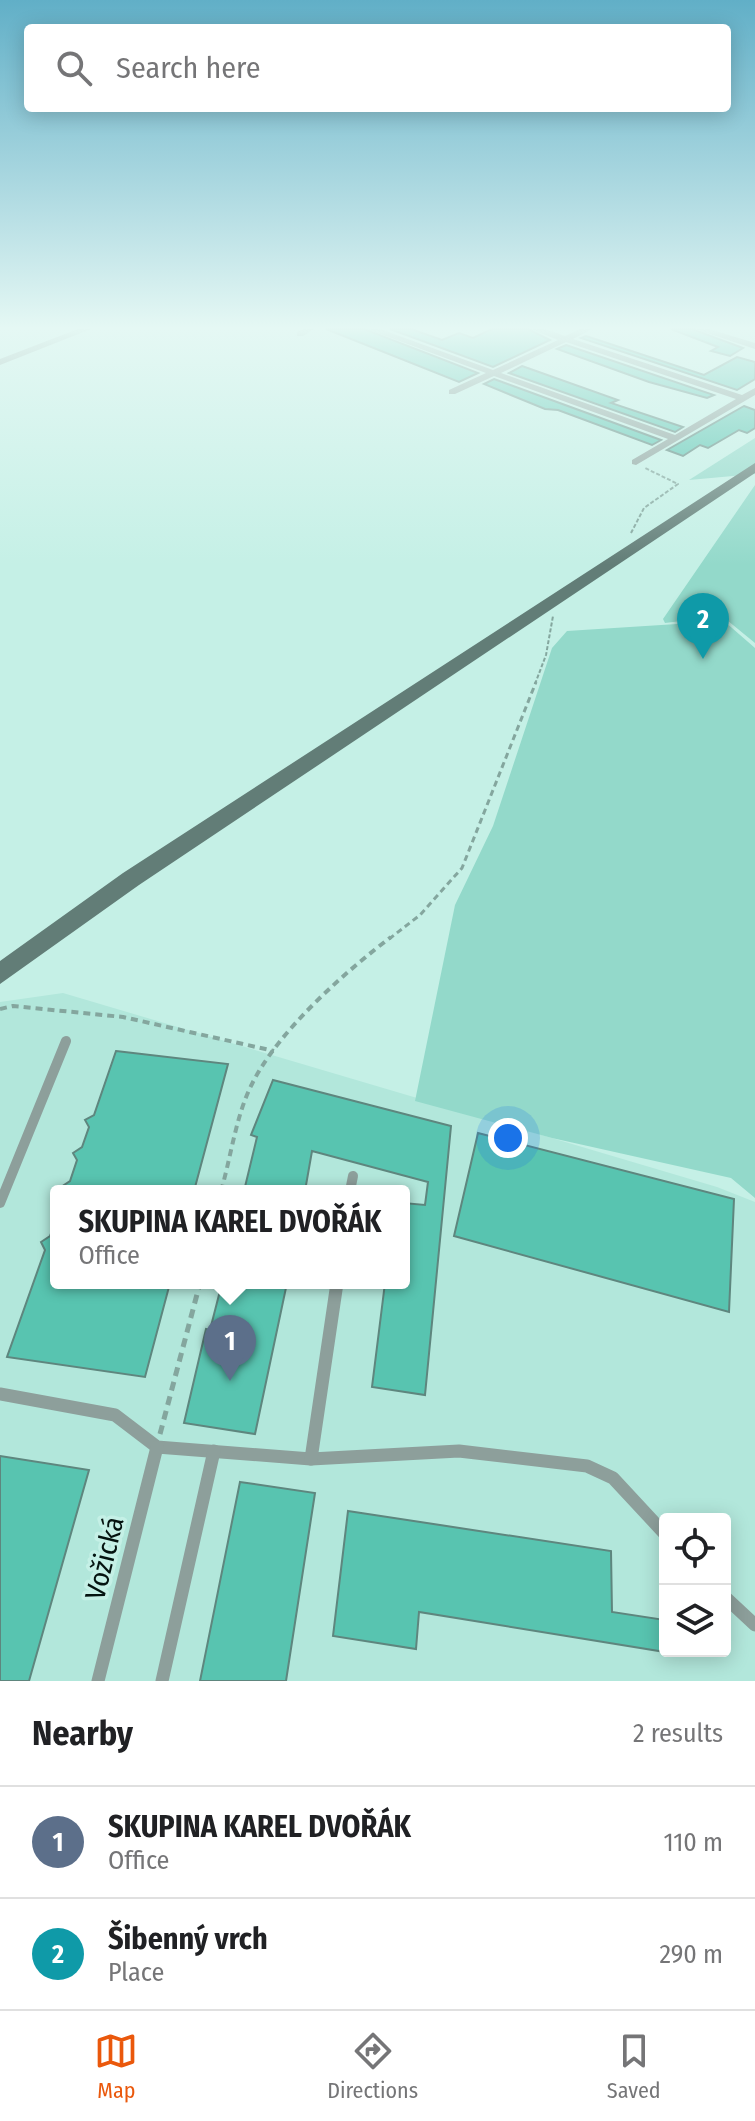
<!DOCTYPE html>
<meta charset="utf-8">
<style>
:root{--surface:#fff;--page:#f6f6f6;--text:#202124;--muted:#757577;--line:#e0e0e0;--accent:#ea580c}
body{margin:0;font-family:"Fira Sans Condensed",sans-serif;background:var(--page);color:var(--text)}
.controls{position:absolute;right:24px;bottom:24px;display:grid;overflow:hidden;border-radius:8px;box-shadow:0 4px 20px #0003}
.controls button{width:72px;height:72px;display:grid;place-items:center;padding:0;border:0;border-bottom:2px solid var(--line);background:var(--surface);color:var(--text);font:40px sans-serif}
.you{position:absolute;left:508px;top:1138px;width:28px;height:28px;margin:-20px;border:6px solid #fff;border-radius:50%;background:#1a73e8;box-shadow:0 0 0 12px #1a73e833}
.badge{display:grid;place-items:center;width:52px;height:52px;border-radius:50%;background:var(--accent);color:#fff;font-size:26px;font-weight:700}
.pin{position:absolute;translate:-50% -66px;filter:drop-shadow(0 2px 4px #0008)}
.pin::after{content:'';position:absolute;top:42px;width:28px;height:24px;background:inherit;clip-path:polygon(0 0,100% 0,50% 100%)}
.popup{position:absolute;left:50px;top:1185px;width:360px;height:104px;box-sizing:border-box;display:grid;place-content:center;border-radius:8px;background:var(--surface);filter:drop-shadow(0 2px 6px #0005);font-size:26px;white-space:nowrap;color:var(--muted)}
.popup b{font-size:30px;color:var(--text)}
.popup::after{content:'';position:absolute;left:50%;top:100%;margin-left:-16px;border:16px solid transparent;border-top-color:var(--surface)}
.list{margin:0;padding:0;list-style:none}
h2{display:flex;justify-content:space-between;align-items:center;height:104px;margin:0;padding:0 32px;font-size:34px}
h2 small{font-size:26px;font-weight:400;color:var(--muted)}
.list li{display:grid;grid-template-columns:52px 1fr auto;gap:24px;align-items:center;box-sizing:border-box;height:112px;padding:0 32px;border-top:2px solid var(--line)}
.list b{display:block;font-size:30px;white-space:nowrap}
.list p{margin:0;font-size:26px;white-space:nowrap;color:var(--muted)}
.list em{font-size:26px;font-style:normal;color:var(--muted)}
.icon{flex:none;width:44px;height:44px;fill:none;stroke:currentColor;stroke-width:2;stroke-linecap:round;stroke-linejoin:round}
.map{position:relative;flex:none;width:755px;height:1681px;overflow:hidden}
.search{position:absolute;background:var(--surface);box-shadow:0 4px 20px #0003;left:24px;right:24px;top:24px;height:88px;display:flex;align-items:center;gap:20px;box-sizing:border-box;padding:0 28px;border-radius:8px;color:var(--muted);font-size:30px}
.sheet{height:328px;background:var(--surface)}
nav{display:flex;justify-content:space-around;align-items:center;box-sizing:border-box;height:112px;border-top:2px solid var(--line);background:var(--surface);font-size:22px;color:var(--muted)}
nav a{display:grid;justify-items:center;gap:4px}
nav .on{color:var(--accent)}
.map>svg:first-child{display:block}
</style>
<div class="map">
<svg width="755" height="1681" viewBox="0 0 755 1681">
<rect width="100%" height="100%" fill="#c5f0e6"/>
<path fill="#b2e7db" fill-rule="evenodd" d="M 63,993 L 717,1187 L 755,1202 L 755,1681 L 0,1681 L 0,1002 ZM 56,1191 L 404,1191 L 404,1283 L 56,1283 ZM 665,1519 L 725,1519 L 725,1651 L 665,1651 Z"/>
<g fill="#93d9ca">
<path d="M 755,438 L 755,474 L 689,480 Z"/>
<path d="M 755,485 L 755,643 L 722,616 L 665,623 L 663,619 Z"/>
<path d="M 724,621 L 755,648 L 755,1198 L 731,1178 L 552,1138 L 415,1101 L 455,905 L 493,826 L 552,648 L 567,631 Z"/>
</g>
<g fill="#58c4b0" stroke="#5e867e" stroke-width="2">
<path d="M 326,329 L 364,329 L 478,373 L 459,382 Z"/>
<path d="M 390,329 L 411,329 L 442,340 L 459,333 L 473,338 L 492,329 L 528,329 L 550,340 L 493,367 Z"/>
<path d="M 671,329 L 692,329 L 743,348 L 730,356 L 711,351 L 718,347 Z"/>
<path d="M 586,336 L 704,375 L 737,357 L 755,362 L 755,379 L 737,390 L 581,338 Z"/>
<path d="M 566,345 L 714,395 L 707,398 L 649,382 L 557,349 Z"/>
<path d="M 522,366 L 618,400 L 611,403 L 683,427 L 675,432 L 509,373 Z"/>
<path d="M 494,379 L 661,440 L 652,445 L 558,410 L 545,409 L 484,384 Z"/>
<path d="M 744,406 L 755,410 L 755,428 L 747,433 L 739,430 L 708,448 L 700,445 L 683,456 L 667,450 Z"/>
<path d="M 116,1051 L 228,1064 L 194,1191 L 55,1191 L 70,1181 L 77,1160 L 73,1153 L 82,1147 L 89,1127 L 85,1120 L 94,1115 Z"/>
<path d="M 273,1080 L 451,1126 L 425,1395 L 372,1387 L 385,1283 L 404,1283 L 404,1203 L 425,1205 L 428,1182 L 312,1151 L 305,1191 L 244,1191 L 257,1137 L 251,1135 Z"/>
<path d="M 478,1133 L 734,1199 L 729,1312 L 454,1236 Z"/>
<path d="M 54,1225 L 56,1283 L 170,1283 L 145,1377 L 7,1357 L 45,1250 L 41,1242 L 50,1236 Z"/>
<path d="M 222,1283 L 287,1283 L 255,1434 L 184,1423 L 206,1329 L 210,1330 Z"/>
<path d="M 0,1456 L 89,1470 L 29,1681 L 0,1681 Z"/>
<path d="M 240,1482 L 315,1493 L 286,1681 L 200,1681 Z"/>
<path d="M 348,1511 L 611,1551 L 612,1612 L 665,1620 L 665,1652 L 419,1612 L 416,1649 L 333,1636 Z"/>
</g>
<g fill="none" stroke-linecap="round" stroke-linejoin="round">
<g stroke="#84a69e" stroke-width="2" stroke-dasharray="4 2" stroke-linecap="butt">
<path d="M 631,533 L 644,508 L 678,484 L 645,468"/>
<path d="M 535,684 L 546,655 L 553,616"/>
</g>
<path stroke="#84a69e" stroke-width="3" stroke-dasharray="6 4" stroke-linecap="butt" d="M 389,939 L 420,915 L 462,868 L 536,682"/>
<g stroke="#84a69e" stroke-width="4" stroke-dasharray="7 5" stroke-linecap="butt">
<path d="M 0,1009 L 13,1006 L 123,1017 L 274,1051"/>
<path d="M 221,1191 C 231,1157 236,1115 252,1084 C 278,1031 345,972 391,937"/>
</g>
<path stroke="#84a69e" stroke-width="5" stroke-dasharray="9 6" stroke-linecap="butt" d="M 160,1434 L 200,1283"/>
<g stroke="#8d9f9b" stroke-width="10">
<path d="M 350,1191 L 353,1176"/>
<path d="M 0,1203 L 66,1041"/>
</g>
<g stroke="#8d9f9b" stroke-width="13">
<path d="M 0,1394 L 115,1415 L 157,1447 L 311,1459 L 459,1451 L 587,1466 L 613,1478 L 665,1534"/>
<path d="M 311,1459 L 337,1283"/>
<path d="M 725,1597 L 755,1625"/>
<path d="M 98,1681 L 157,1447"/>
<path d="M 162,1681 L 214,1451"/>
</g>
<g fill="#8d9f9b" fill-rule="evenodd">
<path d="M 78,329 L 91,329 L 0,365 L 0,359 Z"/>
<path d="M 303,329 L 314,329 L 303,336 L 297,336 L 297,332 Z"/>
<path d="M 367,329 L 380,329 L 493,370 L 558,340 L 531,329 L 545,329 L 565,336 L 580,329 L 592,329 L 573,339 L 742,395 L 755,388 L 755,395 L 636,465 L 632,464 L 632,460 L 668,439 L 494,376 L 455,394 L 449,394 L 449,390 L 486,373 ZM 566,342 L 736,399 L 675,435 L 501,373 Z"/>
<path d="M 695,329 L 709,329 L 755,343 L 755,349 Z"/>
</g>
<path fill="#627d77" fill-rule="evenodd" d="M 755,463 L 755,473 L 139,885 L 0,984 L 0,961 L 123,873 Z"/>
</g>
<linearGradient id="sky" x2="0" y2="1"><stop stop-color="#61afc7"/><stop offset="0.58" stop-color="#e5f8f4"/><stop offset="1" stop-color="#e5f8f4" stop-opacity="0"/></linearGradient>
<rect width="755" height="565" fill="url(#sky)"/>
<g text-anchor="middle" stroke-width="7" stroke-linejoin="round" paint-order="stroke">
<g font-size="28" fill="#041310" stroke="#c5f0e6">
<text transform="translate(104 1558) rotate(-76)" y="10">Vožická</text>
</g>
</g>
</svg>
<div class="controls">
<button><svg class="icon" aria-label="locate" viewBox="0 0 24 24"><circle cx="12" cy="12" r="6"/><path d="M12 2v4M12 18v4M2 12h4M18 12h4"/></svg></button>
<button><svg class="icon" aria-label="layers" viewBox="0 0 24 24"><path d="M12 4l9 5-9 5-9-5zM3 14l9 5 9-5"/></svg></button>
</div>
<div class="you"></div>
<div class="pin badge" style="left:230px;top:1381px;background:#5c6f8a">1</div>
<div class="popup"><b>SKUPINA KAREL DVOŘÁK</b>Office</div>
<div class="pin badge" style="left:703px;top:659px;background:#0f9aa8">2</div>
<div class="search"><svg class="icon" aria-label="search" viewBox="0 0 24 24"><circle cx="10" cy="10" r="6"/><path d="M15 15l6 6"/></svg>Search here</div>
</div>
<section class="sheet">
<h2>Nearby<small>2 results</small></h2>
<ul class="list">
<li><span class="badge" style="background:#5c6f8a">1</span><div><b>SKUPINA KAREL DVOŘÁK</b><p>Office</p></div><em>110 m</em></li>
<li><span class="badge" style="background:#0f9aa8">2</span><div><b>Šibenný vrch</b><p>Place</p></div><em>290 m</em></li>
</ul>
</section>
<nav>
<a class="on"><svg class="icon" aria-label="map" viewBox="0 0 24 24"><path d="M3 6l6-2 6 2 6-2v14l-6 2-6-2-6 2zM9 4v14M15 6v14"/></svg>Map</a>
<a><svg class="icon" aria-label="directions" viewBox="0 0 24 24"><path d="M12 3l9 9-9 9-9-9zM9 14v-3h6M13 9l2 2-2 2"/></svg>Directions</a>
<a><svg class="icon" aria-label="saved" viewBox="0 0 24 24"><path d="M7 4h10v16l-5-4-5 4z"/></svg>Saved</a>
</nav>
